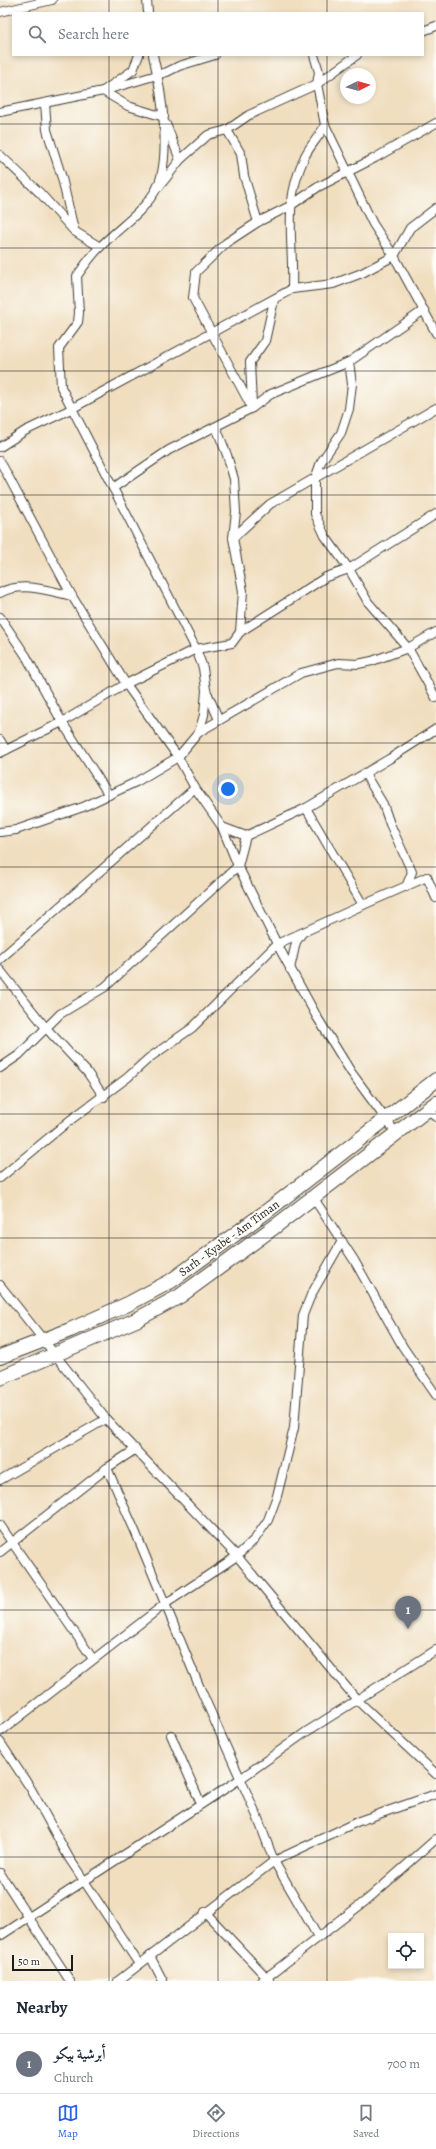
<!DOCTYPE html>
<meta charset="utf-8">
<style>
:root{--surface:#fff;--page:#f2f2f3;--text:#1f2937;--muted:#747a83;--line:#e0e1e3;--accent:#2563eb}
body{margin:0;font-family:Alegreya,Amiri,serif;background:var(--page);color:var(--text)}
.controls{position:absolute;right:12px;bottom:12px;display:grid;overflow:hidden;border-radius:0px;box-shadow:0 2px 6px #0003}
.controls button{width:36px;height:36px;display:grid;place-items:center;padding:0;border:0;border-bottom:1px solid var(--line);background:var(--surface);color:var(--text);font:20px sans-serif}
.compass{position:absolute;left:340px;top:68px;width:36px;height:36px;border-radius:50%;background:var(--surface);box-shadow:0 2px 6px #0003;rotate:84deg}
.scale{position:absolute;left:12px;bottom:10px;width:61px;box-sizing:border-box;padding-left:4px;border:2px solid #1c1c1c;border-top:0;font-size:11px;line-height:14px;white-space:nowrap;color:#1c1c1c;-webkit-text-stroke:3px #fdfcf7;paint-order:stroke}
.you{position:absolute;left:228px;top:789px;width:14px;height:14px;margin:-10px;border:3px solid #fff;border-radius:50%;background:#1a73e8;box-shadow:0 0 0 6px #1a73e833}
.badge{display:grid;place-items:center;width:26px;height:26px;border-radius:50%;background:var(--accent);color:#fff;font-size:13px;font-weight:700}
.pin{position:absolute;translate:-50% -33px;filter:drop-shadow(0 1px 2px #0008)}
.pin::after{content:'';position:absolute;top:21px;width:14px;height:12px;background:inherit;clip-path:polygon(0 0,100% 0,50% 100%)}
.list{margin:0;padding:0;list-style:none}
h2{display:flex;justify-content:space-between;align-items:center;height:52px;margin:0;padding:0 16px;font-size:17px}
h2 small{font-size:13px;font-weight:400;color:var(--muted)}
.list li{display:grid;grid-template-columns:26px 1fr auto;gap:12px;align-items:center;box-sizing:border-box;height:60px;padding:0 16px;border-top:1px solid var(--line)}
.list b{display:block;font-size:15px;white-space:nowrap}
.list p{margin:0;font-size:13px;white-space:nowrap;color:var(--muted)}
.list em{font-size:13px;font-style:normal;color:var(--muted)}
.icon{flex:none;width:22px;height:22px;fill:none;stroke:currentColor;stroke-width:2;stroke-linecap:round;stroke-linejoin:round}
.map{position:relative;flex:none;width:436px;height:1981px;overflow:hidden}
.search{position:absolute;background:var(--surface);box-shadow:0 2px 6px #0003;left:12px;right:12px;top:12px;height:44px;display:flex;align-items:center;gap:10px;box-sizing:border-box;padding:0 14px;border-radius:0px;color:var(--muted);font-size:15px}
.sheet{height:112px;background:var(--surface)}
nav{display:flex;justify-content:space-around;align-items:center;box-sizing:border-box;height:56px;border-top:1px solid var(--line);background:var(--surface);font-size:11px;color:var(--muted)}
nav a{display:grid;justify-items:center;gap:2px}
nav .on{color:var(--accent)}
.map>svg:first-child{display:block}
</style>
<div class="map">
<svg width="436" height="1981" viewBox="0 0 436 1981">
<rect width="100%" height="100%" fill="#fdfcf7"/>
<filter id="ink" filterUnits="userSpaceOnUse"><feTurbulence type="fractalNoise" baseFrequency=".025" numOctaves="2"/><feDisplacementMap in="SourceGraphic" scale="8" xChannelSelector="R" yChannelSelector="G"/><feConvolveMatrix kernelMatrix="1 2 1 2 8 2 1 2 1" color-interpolation-filters="sRGB"/></filter>
<filter id="wash" filterUnits="userSpaceOnUse"><feTurbulence type="fractalNoise" baseFrequency=".012" numOctaves="4" result="noise"/><feDisplacementMap in="SourceGraphic" scale="16" xChannelSelector="R" yChannelSelector="G"/><feGaussianBlur stdDeviation="0.9" result="paint"/><feColorMatrix in="noise" values="0 0 0 0 0 0 0 0 0 0 0 0 0 0 0 0 0 1.4 0 .05"/><feComposite in="paint" operator="in"/></filter>
<g filter="url(#wash)">
<rect width="100%" height="100%" fill="#f0debf"/>
</g>
<g filter="url(#ink)">
<g fill="none" stroke-linecap="round" stroke-linejoin="round">
<g stroke="#3c3934" stroke-width="10">
<g id="minor">
<path d="M 147,0 L 148,13"/>
<path d="M 0,12 L 52,0"/>
<path d="M 423,31 L 436,26"/>
<path d="M 139,55 L 133,70 L 103,91 L 128,106 L 164,117"/>
<path d="M 153,55 C 161,89 174,163 154,193 C 140,215 117,229 100,247 C 91,256 84,266 77,276 L 79,313 L 78,322 L 59,348 L 61,387 L 196,649 L 203,668 L 206,690 L 219,720"/>
<path d="M 314,55 L 319,72 L 317,84 L 325,125 L 373,224 L 394,256 L 436,333"/>
<path d="M 45,103 L 47,130 L 62,178 L 74,230"/>
<path d="M 0,112 L 103,91 L 167,72 L 179,66 L 215,55"/>
<path d="M 166,124 L 180,160"/>
<path d="M 227,130 L 241,154 L 244,176 L 258,222"/>
<path d="M 0,155 L 40,193 L 74,231 L 100,247"/>
<path d="M 159,187 L 180,160 L 208,135 L 227,130 L 249,115 L 317,84 L 357,55"/>
<path d="M 292,289 C 294,237 282,206 305,156 C 311,144 320,136 325,125"/>
<path d="M 349,362 L 352,384 L 349,409 L 341,433 L 321,462 L 315,479 L 315,514 L 325,536 L 349,569 L 368,602 L 408,648 L 436,698"/>
<path d="M 252,405 L 250,362 L 265,341 L 274,300"/>
<path d="M 252,408 L 193,298 L 196,272 L 226,243 L 258,222 L 290,206 L 318,187 L 375,158 L 436,123"/>
<path d="M 216,427 L 227,455 L 234,479 L 236,512 L 233,538 L 243,591 L 240,632"/>
<path d="M 0,447 L 25,431 L 71,409 L 292,289 L 333,284 L 362,273 L 394,256 L 410,228 L 436,208"/>
<path d="M 0,461 L 72,596 L 126,684 L 178,757 L 195,788 L 222,827 L 238,866 L 277,944 L 317,1017 L 351,1072 L 396,1133"/>
<path d="M 113,488 L 169,450 L 252,408 L 271,394 L 349,362 L 424,310"/>
<path d="M 233,538 L 270,504 L 436,408"/>
<path d="M 0,593 C 21,581 50,591 72,596"/>
<path d="M 0,617 L 26,656 L 62,722 L 109,795"/>
<path d="M 199,732 L 204,715 L 206,690"/>
<path d="M 0,740 L 6,750"/>
<path d="M 0,753 L 62,722 L 126,684 L 196,649 L 232,643 L 240,632 L 326,577 L 349,569 L 436,514"/>
<path d="M 365,774 L 383,804 L 390,824 L 412,872 L 406,887"/>
<path d="M 222,827 L 246,836 L 306,808 L 389,759 L 436,729"/>
<path d="M 0,832 L 16,830 L 83,807 L 136,782 L 178,757 L 199,732 L 301,673 L 338,663 L 358,664 L 372,661 L 408,648 L 436,632"/>
<path d="M 427,877 L 436,898"/>
<path d="M 363,905 L 427,877"/>
<path d="M 0,959 L 195,788"/>
<path d="M 290,969 L 296,942 L 302,933"/>
<path d="M 0,970 L 46,1028 L 87,1072 L 104,1097"/>
<path d="M 0,1068 L 19,1055 L 60,1014 L 105,987 L 238,866 L 246,836"/>
<path d="M 429,1109 L 436,1117"/>
<path d="M 0,1178 L 69,1121 L 127,1078 L 149,1058 L 192,1028 L 277,944 L 363,905 L 306,808"/>
<path d="M 313,1197 L 354,1260 L 403,1347 L 436,1395"/>
<path d="M 0,1285 L 106,1419 L 237,1556 L 358,1701 L 436,1774"/>
<path d="M 107,1468 L 135,1531 L 200,1688 L 257,1816 L 274,1861 L 318,1937"/>
<path d="M 0,1480 L 106,1419"/>
<path d="M 0,1525 L 93,1659"/>
<path d="M 0,1552 L 107,1468 L 136,1449"/>
<path d="M 0,1732 L 165,1604 L 237,1556 L 255,1539 L 268,1520 L 277,1496 L 294,1428 L 303,1315 L 311,1295 L 342,1241"/>
<path d="M 171,1735 L 201,1804"/>
<path d="M 0,1742 L 31,1789 L 69,1858 L 139,1964"/>
<path d="M 0,1873 L 70,1981"/>
<path d="M 205,1912 L 269,1980"/>
<path d="M 0,1936 L 240,1779 L 306,1732 L 436,1650"/>
<path d="M 150,1956 L 163,1981"/>
<path d="M 118,1981 L 274,1861 L 359,1821 L 436,1794"/>
<path d="M 262,1981 L 368,1899 L 436,1839"/>
</g>
</g>
<g stroke="#3c3934" stroke-width="16">
<g id="trunk">
<path d="M 0,1357 L 70,1330 L 128,1304 L 171,1281 L 267,1211 L 436,1080"/>
<path d="M 0,1378 L 136,1320 L 180,1296 L 277,1225 L 436,1103"/>
</g>
</g>
<use href="#minor" stroke="#fff" stroke-width="8"/>
<use href="#trunk" stroke="#fff" stroke-width="14"/>
</g>
</g>
<path fill="none" stroke="#1c1c1c" stroke-width="1" stroke-opacity="0.55" d="M 109,0 L 109,13M 218,0 L 218,13M 327,0 L 327,13M 109,55 L 109,1981M 218,55 L 218,1981M 327,55 L 327,1981M 0,124 L 436,124M 0,248 L 436,248M 0,371 L 436,371M 0,495 L 436,495M 0,619 L 436,619M 0,743 L 436,743M 0,867 L 436,867M 0,990 L 436,990M 0,1114 L 436,1114M 0,1238 L 436,1238M 0,1362 L 436,1362M 0,1486 L 436,1486M 0,1610 L 436,1610M 0,1733 L 436,1733M 0,1857 L 436,1857"/>
<g text-anchor="middle" stroke-width="4" stroke-linejoin="round" paint-order="stroke">
<g font-size="12" fill="#1c1c1c" stroke="#fdfcf7">
<text transform="translate(229 1238) rotate(-36)" y="4">Sarh - Kyabe - Am Timan</text>
</g>
</g>
</svg>
<div class="controls">
<button><svg class="icon" aria-label="locate" viewBox="0 0 24 24"><circle cx="12" cy="12" r="6"/><path d="M12 2v4M12 18v4M2 12h4M18 12h4"/></svg></button>
</div>
<svg class="compass" viewBox="-18 -18 36 36"><path d="M0-13l5 13h-10z" fill="#e53935"/><path d="M0 13l5-13h-10z" fill="#747a83"/></svg>
<div class="scale">50 m</div>
<div class="you"></div>
<div class="pin badge" style="left:408px;top:1629px;background:#6b7280">1</div>
<div class="search"><svg class="icon" aria-label="search" viewBox="0 0 24 24"><circle cx="10" cy="10" r="6"/><path d="M15 15l6 6"/></svg>Search here</div>
</div>
<section class="sheet">
<h2>Nearby<small></small></h2>
<ul class="list">
<li><span class="badge" style="background:#6b7280">1</span><div><b>أبرشية بيكو</b><p>Church</p></div><em>700 m</em></li>
</ul>
</section>
<nav>
<a class="on"><svg class="icon" aria-label="map" viewBox="0 0 24 24"><path d="M3 6l6-2 6 2 6-2v14l-6 2-6-2-6 2zM9 4v14M15 6v14"/></svg>Map</a>
<a><svg class="icon" aria-label="directions" viewBox="0 0 24 24"><path d="M12 3l9 9-9 9-9-9zM9 14v-3h6M13 9l2 2-2 2"/></svg>Directions</a>
<a><svg class="icon" aria-label="saved" viewBox="0 0 24 24"><path d="M7 4h10v16l-5-4-5 4z"/></svg>Saved</a>
</nav>
